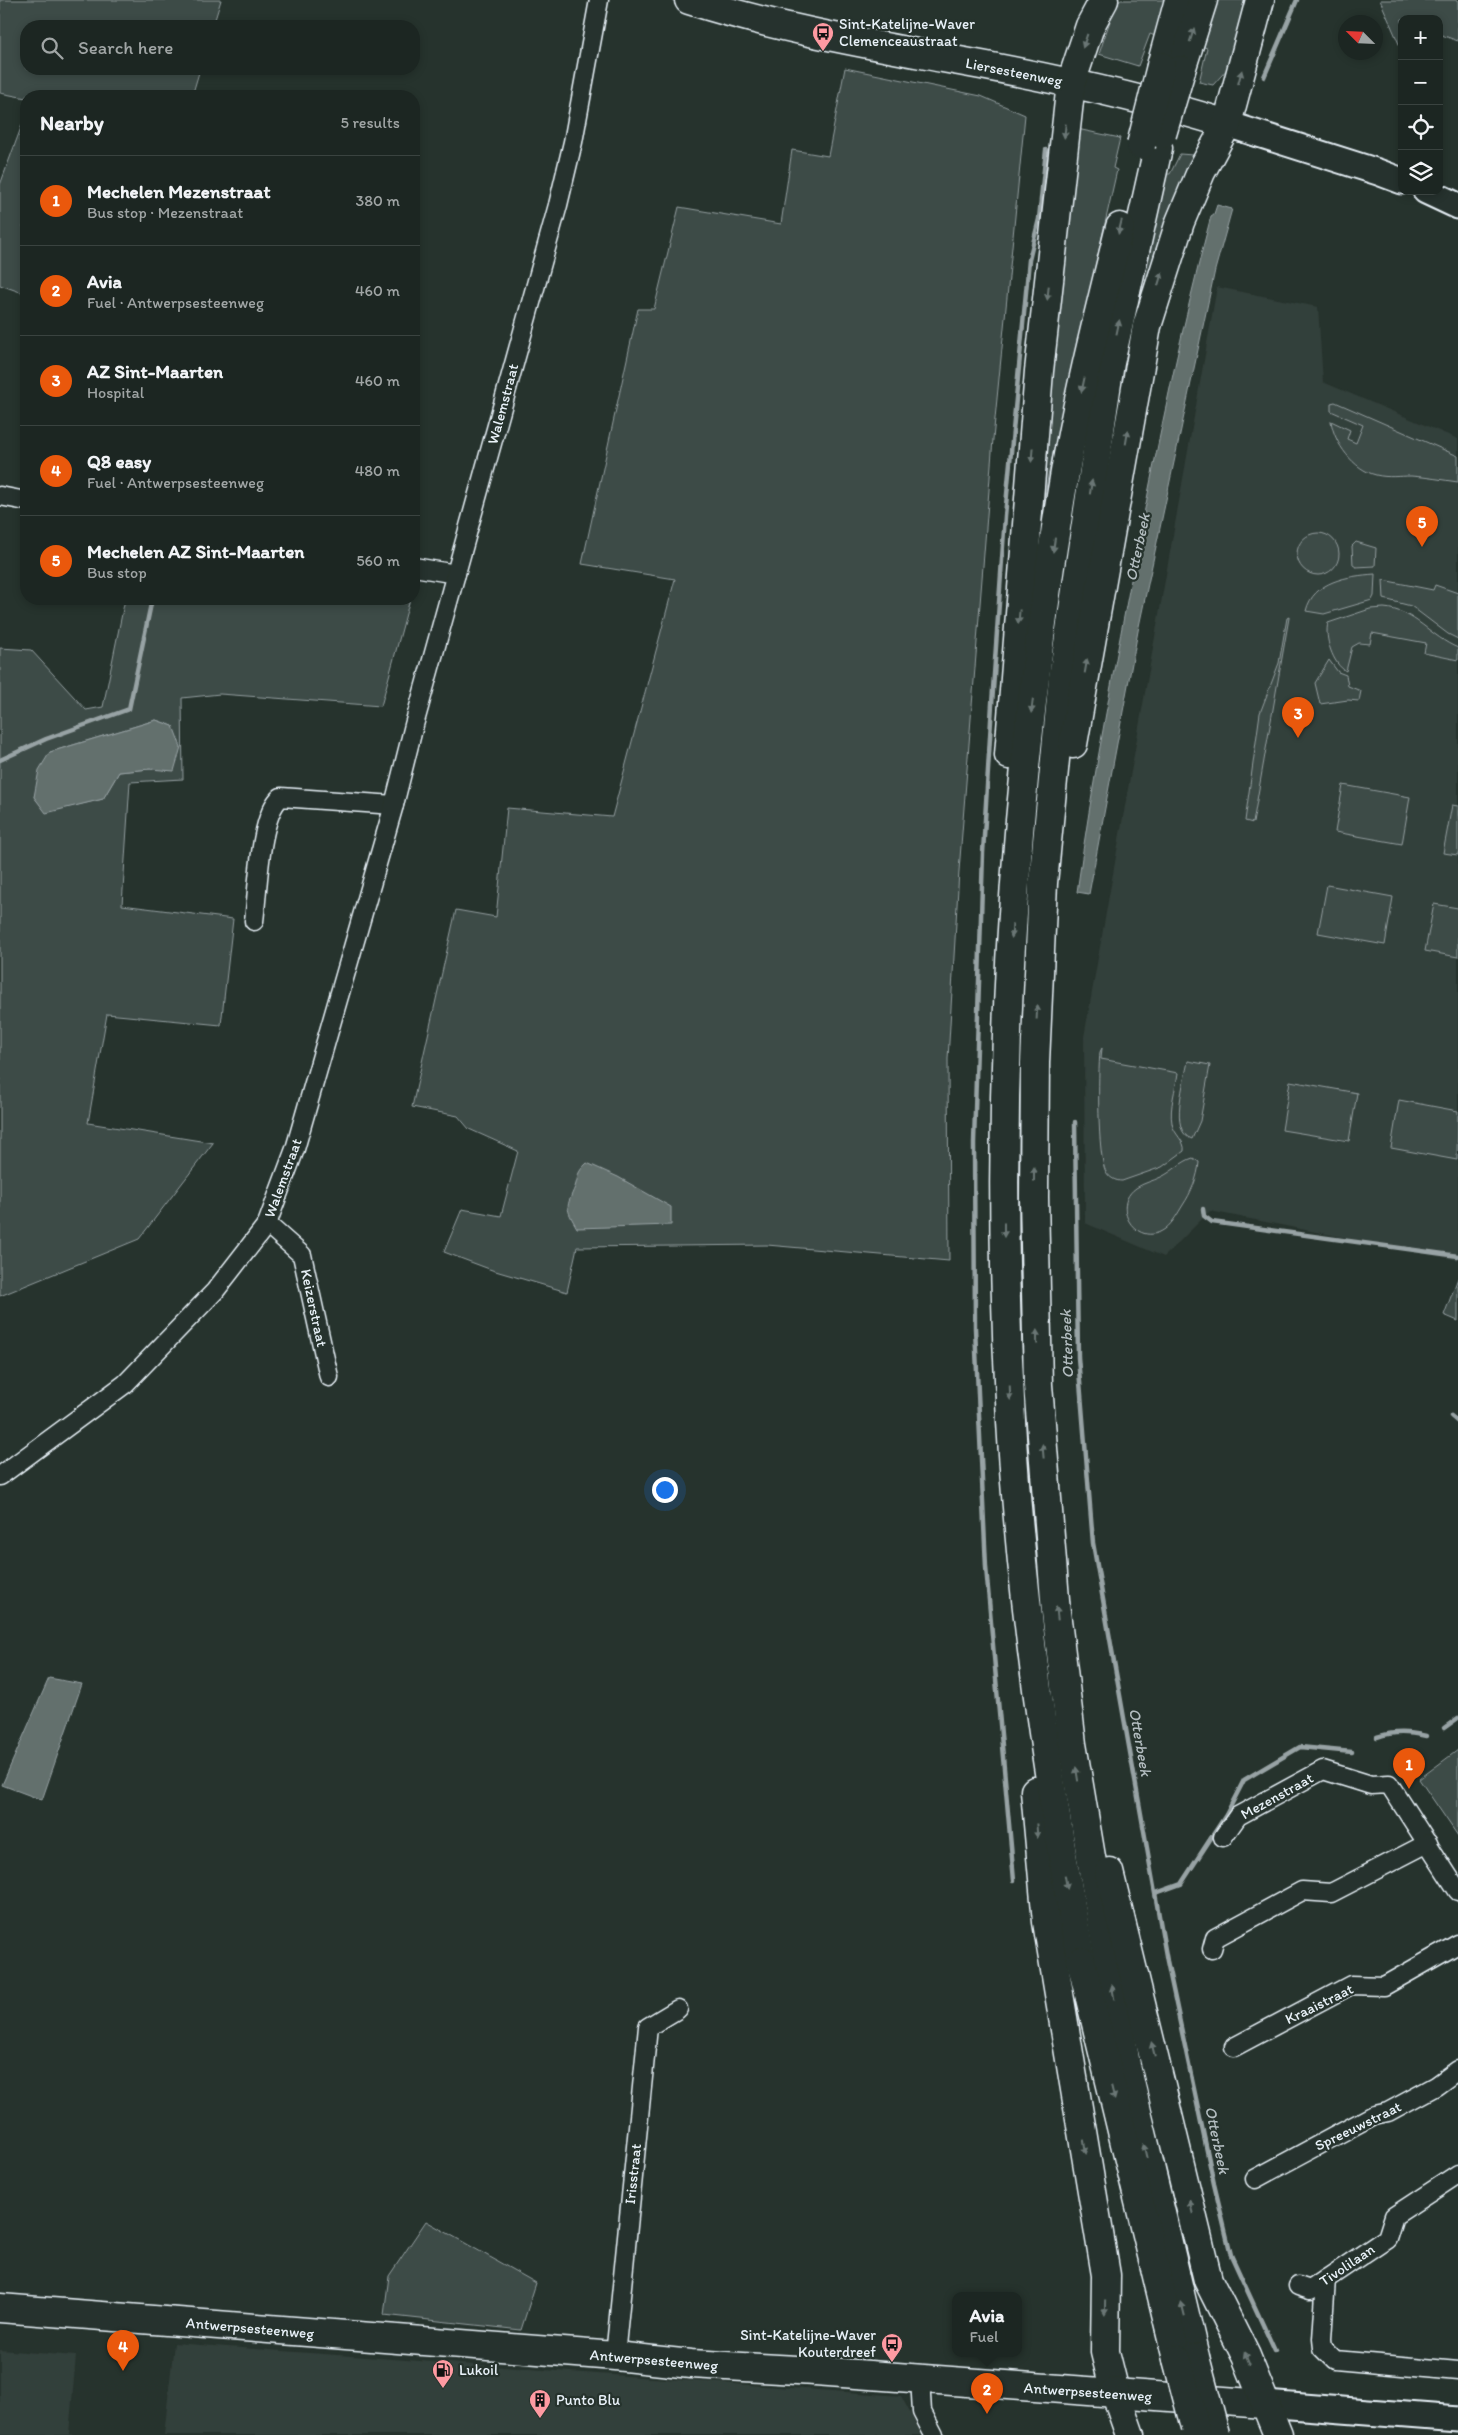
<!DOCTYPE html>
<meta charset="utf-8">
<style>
:root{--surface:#1c2622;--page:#29322f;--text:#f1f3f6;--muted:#a0a5a5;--line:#3a4340;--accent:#ea580c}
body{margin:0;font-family:Itim,sans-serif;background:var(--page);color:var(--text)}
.controls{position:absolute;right:15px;top:15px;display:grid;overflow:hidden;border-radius:10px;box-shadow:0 2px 8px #0003}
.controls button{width:45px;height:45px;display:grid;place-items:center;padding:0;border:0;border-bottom:1px solid var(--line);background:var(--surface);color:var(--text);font:25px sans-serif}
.compass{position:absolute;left:1338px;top:15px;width:45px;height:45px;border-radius:50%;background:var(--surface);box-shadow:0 2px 8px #0003;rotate:294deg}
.you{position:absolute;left:664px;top:1489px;width:18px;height:18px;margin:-12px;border:4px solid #fff;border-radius:50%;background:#1a73e8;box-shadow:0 0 0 8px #1a73e833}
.badge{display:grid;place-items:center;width:32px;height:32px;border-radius:50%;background:var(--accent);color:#fff;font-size:16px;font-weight:700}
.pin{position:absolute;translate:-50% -41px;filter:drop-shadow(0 1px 2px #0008)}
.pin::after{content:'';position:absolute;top:26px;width:18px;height:15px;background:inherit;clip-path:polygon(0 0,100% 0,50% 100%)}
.popup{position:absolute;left:952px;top:2292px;width:70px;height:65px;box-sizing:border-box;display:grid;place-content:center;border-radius:10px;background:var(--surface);filter:drop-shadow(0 1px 4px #0005);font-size:16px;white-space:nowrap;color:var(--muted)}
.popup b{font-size:19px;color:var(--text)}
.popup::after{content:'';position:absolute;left:50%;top:100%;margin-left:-10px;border:10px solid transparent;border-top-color:var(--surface)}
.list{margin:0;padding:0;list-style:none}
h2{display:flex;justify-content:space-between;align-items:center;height:65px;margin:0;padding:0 20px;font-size:21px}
h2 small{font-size:16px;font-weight:400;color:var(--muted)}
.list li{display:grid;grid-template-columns:32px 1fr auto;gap:15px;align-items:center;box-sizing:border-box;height:90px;padding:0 20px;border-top:1px solid var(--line)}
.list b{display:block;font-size:19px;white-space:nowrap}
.list p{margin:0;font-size:16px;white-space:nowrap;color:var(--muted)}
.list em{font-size:16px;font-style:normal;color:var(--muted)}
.icon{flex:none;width:28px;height:28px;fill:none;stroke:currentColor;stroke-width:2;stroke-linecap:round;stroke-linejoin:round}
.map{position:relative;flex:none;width:1458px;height:2435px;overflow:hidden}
.search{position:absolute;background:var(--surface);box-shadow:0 2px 8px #0003;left:20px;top:20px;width:400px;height:55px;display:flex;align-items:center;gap:12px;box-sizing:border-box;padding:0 18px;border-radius:20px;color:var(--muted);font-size:19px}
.panel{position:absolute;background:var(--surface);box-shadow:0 2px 8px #0003;left:20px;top:90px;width:400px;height:515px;border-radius:20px}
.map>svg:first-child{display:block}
</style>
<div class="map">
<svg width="1458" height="2435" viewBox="0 0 1458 2435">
<rect width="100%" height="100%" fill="#26332d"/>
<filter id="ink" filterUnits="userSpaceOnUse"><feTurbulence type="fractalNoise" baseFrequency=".02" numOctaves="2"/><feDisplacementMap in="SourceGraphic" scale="10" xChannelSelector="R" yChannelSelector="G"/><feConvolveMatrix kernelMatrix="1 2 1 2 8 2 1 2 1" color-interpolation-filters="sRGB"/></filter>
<g filter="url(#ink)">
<g fill="#333f3a">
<path d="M 1217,287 L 1318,307 L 1323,382 L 1458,439 L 1458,1260 L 1210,1211 L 1164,1257 L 1085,1223 L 1084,1037 Z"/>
<path d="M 174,2343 L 901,2396 L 922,2435 L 164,2435 Z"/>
<path d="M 0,2350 L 76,2356 L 69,2434 L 75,2435 L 0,2435 Z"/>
</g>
<g fill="#3e4b47" stroke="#939ea0" fill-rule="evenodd">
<path d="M 0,0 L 221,0 L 213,26 L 26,26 L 26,69 L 200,69 L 192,96 L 26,96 L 26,98 L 0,93 Z"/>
<path d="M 1117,0 L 1166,0 L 1155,36 L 1150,34 L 1138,66 L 1099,54 Z"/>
<path d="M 1216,0 L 1252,0 L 1237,58 L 1213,85 L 1199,82 L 1207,48 L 1201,46 Z"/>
<path d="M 1380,0 L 1458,0 L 1458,41 L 1439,34 L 1439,19 L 1402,19 L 1402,51 Z"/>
<path d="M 845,68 L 981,96 L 1025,115 L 993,439 L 959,871 L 948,1059 L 949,1261 L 767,1245 L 577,1247 L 567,1292 L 492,1270 L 444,1252 L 462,1209 L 501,1216 L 518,1151 L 469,1129 L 458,1116 L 412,1107 L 456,910 L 496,917 L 507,808 L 612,817 L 675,579 L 582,564 L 638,309 L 654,309 L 679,207 L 781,224 L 792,150 L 828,156 Z"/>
<path d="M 26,114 L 26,219 L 23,227 L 26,228 L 26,294 L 0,285 L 0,185 Z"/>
<path d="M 1077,129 L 1120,138 L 1113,168 L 1117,170 L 1048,476 L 1025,631 Z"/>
<path d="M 1180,154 L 1193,155 L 1078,671 L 1122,374 L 1166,174 L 1170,174 Z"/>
<path d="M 1335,402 L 1458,456 L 1458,482 C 1443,480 1427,477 1411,476 C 1400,476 1388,478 1376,475 C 1354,470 1334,443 1331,421 L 1350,430 L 1347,439 L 1356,443 L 1363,425 L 1331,411 L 1331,403 Z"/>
<circle cx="1318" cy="554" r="21"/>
<path d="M 1356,542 L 1376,548 L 1375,566 L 1356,567 L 1353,565 L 1352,546 Z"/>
<path d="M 1375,574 L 1374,596 L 1372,600 L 1324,614 L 1306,611 C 1313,581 1348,576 1375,574 Z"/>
<path d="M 1383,580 L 1433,590 L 1435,585 L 1458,593 L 1458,639 L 1448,634 L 1411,606 L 1384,599 Z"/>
<path d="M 125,599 L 410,599 L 381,706 L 220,694 L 182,698 L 183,779 L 130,782 L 122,905 L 233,919 L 221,1025 L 107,1014 L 88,1123 L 213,1143 L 139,1239 L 0,1296 L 0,648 L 31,650 L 86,710 L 103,707 ZM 156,720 L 173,726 L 174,770 L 150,769 L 119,772 L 103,799 L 47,812 L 34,797 L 50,752 Z"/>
<path d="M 1384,608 C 1414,610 1431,637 1458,648 L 1458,660 L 1424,653 L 1426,643 L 1372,633 L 1370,644 L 1359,643 L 1352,647 L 1346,671 C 1333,665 1324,637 1328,623 L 1370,609 Z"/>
<path d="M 1289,617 L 1289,618 L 1253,823 L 1245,821 L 1260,713 L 1279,663 L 1287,618 Z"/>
<path d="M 1329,660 L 1338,672 L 1346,675 L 1348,686 L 1361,691 L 1359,701 L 1348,700 L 1320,704 L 1315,683 Z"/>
<path d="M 1343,785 L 1410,797 L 1402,844 L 1335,832 Z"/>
<path d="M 1452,805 L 1458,806 L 1458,855 L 1443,853 Z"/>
<path d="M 1327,885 L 1393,897 L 1385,945 L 1318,933 Z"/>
<path d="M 1434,904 L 1458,908 L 1458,957 L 1425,951 Z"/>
<path d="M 1102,1048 L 1101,1059 L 1178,1073 C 1176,1088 1169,1108 1172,1123 C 1173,1134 1186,1141 1184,1151 L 1162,1167 L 1122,1181 C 1115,1181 1110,1178 1106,1172 C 1097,1155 1098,1073 1100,1052 Z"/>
<path d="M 1188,1061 L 1210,1065 L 1200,1121 L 1192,1139 C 1168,1132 1185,1079 1188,1061 Z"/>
<path d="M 1290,1081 L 1357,1093 L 1349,1141 L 1282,1130 Z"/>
<path d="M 1399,1100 L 1458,1111 L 1457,1160 L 1391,1148 Z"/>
<path d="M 1193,1158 L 1199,1162 C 1198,1177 1191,1193 1183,1205 C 1178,1213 1173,1223 1165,1229 C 1138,1249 1109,1207 1136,1188 C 1143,1183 1153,1181 1161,1177 C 1172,1172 1182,1161 1193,1158 Z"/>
<path d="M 1458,1278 L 1458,1321 L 1444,1315 Z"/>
<path d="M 1458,1750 L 1458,1836 L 1419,1779 Z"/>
<path d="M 426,2221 L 536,2283 L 521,2330 L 384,2315 L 389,2276 Z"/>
</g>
<g fill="#636f6d" stroke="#98a3a5">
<path d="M 1217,205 L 1232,209 L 1215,270 L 1138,631 L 1089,894 L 1077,892 C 1093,777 1115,663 1137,549 C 1159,437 1182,326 1211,216 L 1214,214 Z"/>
<path d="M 156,720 L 173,726 L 181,747 L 174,771 L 150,769 L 119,772 L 103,799 L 46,813 L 34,797 L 39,770 L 50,752 Z"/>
<path d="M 587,1163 L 618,1177 L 671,1207 L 671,1225 L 577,1228 C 565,1207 566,1208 575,1187 C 579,1175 576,1173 587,1163 Z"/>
<path d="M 49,1678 L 82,1684 L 42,1800 L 2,1785 Z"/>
</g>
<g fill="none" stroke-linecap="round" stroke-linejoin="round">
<g stroke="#98a3a5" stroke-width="4.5">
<path d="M 1264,77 L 1297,0"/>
<path d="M 0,760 L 46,739 L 129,709 L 152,599"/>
<path d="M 1075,1122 L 1078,1357 L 1093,1543 L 1167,1961 L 1214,2184 L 1231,2255 L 1275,2351"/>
<path d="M 1203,1209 L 1204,1216 L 1212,1222 L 1458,1256"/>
<path d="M 1451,1416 L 1458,1422"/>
<path d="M 1444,1728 L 1458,1718"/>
<path d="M 1377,1737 C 1395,1731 1408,1732 1426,1736"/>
<path d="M 1014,1880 L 986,1567 L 975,1328 L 974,1143 L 983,853 L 992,704 L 1005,516 L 1029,260 L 1039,219 L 1046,150"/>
<path d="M 1156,1893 L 1181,1884 L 1226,1815 L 1244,1780 L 1300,1747 L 1352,1752"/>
</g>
<g stroke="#e8f1f8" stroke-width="21">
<g id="minor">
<path d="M 0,496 L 26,501"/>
<path d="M 414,567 L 456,574"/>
<path d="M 254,921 C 258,891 259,815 281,797 L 394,805"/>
<path d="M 267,1224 L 302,1255 L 329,1377"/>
<path d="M 0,1476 L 125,1384 L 215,1291 L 267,1224 L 295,1149 L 394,805 L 414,725 L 558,205 L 573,142 L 599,0"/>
<path d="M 1223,1837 L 1238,1816 L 1323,1770 L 1371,1785 L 1389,1784 L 1458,1891"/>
<path d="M 1212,1949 L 1215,1938 L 1302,1891 L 1331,1893 L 1428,1843"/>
<path d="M 1234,2047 L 1351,1985 L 1384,1986 L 1458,1944"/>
<path d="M 1255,2179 L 1374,2115 L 1388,2112 L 1436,2086 L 1458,2070"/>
<path d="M 1326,2279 L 1322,2339 L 1323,2348 L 1335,2360 L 1458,2371"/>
<path d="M 1298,2286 L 1310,2290 L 1387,2238 L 1394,2216 L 1458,2174"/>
<path d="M 615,2356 L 648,2027 L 678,2009"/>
<path d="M 920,2378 L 922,2412 L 934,2435"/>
</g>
</g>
<g stroke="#e8f1f8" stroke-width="29">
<g id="secondary">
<path d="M 1227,124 L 1378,172 L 1402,181"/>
<path d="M 1426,191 L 1458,206"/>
<path d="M 1265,2404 L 1458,2419"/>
</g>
</g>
<g stroke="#e8f1f8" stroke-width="31">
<g id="primary">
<path d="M 689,0 C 773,27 857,42 943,58 C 1039,75 1134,95 1227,124"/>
<path d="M 0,2308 L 615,2356 L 691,2364 L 815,2371 L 1265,2404"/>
</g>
</g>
<g stroke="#e8f1f8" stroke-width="31">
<g id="trunk">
<path d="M 1161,66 L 1179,0"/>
<path d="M 1181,70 L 1203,0"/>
<path d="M 1158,148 L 1110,363 L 1063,677 L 1043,883 L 1035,1063 L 1034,1197 L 1038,1385 L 1056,1612 L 1072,1744 L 1126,2065 L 1195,2357"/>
<path d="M 1073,744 L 1147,326 L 1180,222 L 1201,172 L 1227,124 L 1260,0"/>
<path d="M 1009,755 L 1039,371 L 1071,83 L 1090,26 L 1104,0"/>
<path d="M 1035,1791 L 1047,1922 L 1106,2275 L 1105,2352 L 1115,2392"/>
<path d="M 1109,1872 L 1208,2280 L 1246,2356 L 1278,2435"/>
<path d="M 1081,1961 C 1048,1782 1021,1603 1011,1421 C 993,1108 1011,793 1063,484 C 1077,398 1099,312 1120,227"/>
</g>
</g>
<g stroke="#e8f1f8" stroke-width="31">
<g id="motorway">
<path d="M 1081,1961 L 1177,2359"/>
<path d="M 1115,2392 L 1130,2435"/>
</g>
</g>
<use href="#minor" stroke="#26332d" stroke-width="18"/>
<use href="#secondary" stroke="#26332d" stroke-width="25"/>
<use href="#primary" stroke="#26332d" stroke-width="28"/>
<use href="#trunk" stroke="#26332d" stroke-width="28"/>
<use href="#motorway" stroke="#26332d" stroke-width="28"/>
<g stroke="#e8f1f8" stroke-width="31" stroke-linecap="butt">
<g id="trunk-bridge">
<path d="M 1162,134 L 1181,70"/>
<path d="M 1141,145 L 1161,66"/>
<path d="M 1195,2357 L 1215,2434"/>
</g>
</g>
<g stroke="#e8f1f8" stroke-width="31" stroke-linecap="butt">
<path id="motorway-bridge" d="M 1177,2359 L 1195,2427"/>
</g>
<use href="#trunk-bridge" stroke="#26332d" stroke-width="28"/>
<use href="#motorway-bridge" stroke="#26332d" stroke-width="28"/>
</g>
<defs><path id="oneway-solid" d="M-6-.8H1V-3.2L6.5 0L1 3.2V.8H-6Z" transform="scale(1.25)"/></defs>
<g fill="#6a7674">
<use href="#oneway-solid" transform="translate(1192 35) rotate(-72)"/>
<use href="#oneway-solid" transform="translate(1085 41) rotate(109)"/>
<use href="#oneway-solid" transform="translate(1240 77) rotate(-75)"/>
<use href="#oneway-solid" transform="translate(1065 131) rotate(96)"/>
<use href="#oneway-solid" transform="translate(1120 227) rotate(104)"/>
<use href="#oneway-solid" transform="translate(1160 279) rotate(-73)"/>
<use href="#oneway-solid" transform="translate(1048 293) rotate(96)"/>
<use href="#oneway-solid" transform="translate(1118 327) rotate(-78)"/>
<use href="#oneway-solid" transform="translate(1083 385) rotate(102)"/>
<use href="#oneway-solid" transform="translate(1127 437) rotate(-80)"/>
<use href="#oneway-solid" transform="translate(1032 455) rotate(95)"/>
<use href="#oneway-solid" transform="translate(1091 487) rotate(-81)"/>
<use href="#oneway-solid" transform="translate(1054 545) rotate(98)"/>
<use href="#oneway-solid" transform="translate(1019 617) rotate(95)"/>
<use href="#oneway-solid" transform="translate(1086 666) rotate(-80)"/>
<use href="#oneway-solid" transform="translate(1032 706) rotate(97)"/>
<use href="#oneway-solid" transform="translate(1012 931) rotate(93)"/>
<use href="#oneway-solid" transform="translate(1037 1012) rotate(-87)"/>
<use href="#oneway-solid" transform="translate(1034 1174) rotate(-90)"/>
<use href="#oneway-solid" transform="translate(1004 1230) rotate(90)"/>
<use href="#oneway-solid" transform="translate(1037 1337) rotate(-91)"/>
<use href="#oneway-solid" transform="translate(1010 1393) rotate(88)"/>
<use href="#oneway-solid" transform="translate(1043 1451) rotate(-95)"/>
<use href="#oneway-solid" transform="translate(1057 1613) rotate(-96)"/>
<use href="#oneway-solid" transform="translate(1077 1774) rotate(-99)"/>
<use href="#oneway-solid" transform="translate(1037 1831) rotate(85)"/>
<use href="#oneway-solid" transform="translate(1066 1882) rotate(80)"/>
<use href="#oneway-solid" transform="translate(1113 1992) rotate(-100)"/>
<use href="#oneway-solid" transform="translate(1153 2049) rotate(-104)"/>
<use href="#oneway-solid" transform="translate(1113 2093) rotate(76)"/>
<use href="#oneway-solid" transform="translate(1085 2147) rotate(81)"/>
<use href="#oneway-solid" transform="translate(1145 2151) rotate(-103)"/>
<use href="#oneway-solid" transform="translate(1191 2207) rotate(-104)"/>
<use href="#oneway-solid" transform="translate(1105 2308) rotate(91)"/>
<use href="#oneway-solid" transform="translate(1183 2309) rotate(-104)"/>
<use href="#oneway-solid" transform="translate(1247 2358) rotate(-113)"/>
</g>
</g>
<defs>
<g id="bus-pin" transform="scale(1.125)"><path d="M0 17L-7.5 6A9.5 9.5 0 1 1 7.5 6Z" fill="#ff9aa2" stroke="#26332d"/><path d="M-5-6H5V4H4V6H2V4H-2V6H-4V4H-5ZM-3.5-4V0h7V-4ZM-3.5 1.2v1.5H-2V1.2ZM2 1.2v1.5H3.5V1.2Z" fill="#111"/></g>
<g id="fuel-pin" transform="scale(1.125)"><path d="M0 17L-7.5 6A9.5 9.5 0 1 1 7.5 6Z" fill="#ff9aa2" stroke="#26332d"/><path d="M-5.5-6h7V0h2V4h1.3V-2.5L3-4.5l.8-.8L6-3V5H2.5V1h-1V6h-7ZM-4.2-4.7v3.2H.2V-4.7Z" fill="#111"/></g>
<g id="building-pin" transform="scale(1.125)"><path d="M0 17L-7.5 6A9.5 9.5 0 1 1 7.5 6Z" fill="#ff9aa2" stroke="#26332d"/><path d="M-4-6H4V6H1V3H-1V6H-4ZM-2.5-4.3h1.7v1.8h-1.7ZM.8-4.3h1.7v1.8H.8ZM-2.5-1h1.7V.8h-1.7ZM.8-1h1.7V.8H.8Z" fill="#111"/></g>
</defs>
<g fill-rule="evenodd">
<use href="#bus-pin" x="823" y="33"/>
<use href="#bus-pin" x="892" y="2344"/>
<use href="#fuel-pin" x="443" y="2370"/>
<use href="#building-pin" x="540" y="2400"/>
</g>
<g text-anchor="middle" stroke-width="4.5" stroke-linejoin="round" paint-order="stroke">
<g font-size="15" fill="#e8f1f8" stroke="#26332d" text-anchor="start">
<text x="839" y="29">Sint-Katelijne-Waver<tspan x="839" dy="17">Clemenceaustraat</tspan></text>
<text x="876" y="2340" text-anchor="end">Sint-Katelijne-Waver<tspan x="876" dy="17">Kouterdreef</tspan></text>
<text x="459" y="2375">Lukoil</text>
<text x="556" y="2405">Punto Blu</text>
</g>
<g font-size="15" fill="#e8f1f8" stroke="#26332d">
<text transform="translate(1014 72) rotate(11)" y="5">Liersesteenweg</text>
<text transform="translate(503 404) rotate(-75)" y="5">Walemstraat</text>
<text transform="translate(283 1178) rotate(-70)" y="5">Walemstraat</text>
<text transform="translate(314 1308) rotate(78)" y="5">Keizerstraat</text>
<text transform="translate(1277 1796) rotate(-29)" y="5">Mezenstraat</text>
<text transform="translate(1319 2004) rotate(-26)" y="5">Kraaistraat</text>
<text transform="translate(1358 2126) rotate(-26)" y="5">Spreeuwstraat</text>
<text transform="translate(633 2174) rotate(-84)" y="5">Irisstraat</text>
<text transform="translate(1347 2265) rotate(-34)" y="5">Tivolilaan</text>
<text transform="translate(250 2328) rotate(5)" y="5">Antwerpsesteenweg</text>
<text transform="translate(654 2360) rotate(5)" y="5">Antwerpsesteenweg</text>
<text transform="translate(1088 2392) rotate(4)" y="5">Antwerpsesteenweg</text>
</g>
<g font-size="16" font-style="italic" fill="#b3bdc0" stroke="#26332d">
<text transform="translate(1137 547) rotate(-78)" y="6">Otterbeek</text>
<text transform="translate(1066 1344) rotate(-92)" y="6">Otterbeek</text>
<text transform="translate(1141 1742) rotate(80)" y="6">Otterbeek</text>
<text transform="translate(1218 2140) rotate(78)" y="6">Otterbeek</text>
</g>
</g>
</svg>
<div class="controls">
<button>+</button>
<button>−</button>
<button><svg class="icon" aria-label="locate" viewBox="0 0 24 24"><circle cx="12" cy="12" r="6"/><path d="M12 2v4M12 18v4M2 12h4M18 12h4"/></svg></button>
<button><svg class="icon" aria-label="layers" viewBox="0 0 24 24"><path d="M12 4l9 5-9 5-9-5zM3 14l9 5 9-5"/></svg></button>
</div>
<svg class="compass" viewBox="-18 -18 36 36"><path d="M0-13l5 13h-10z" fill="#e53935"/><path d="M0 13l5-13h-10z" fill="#a0a5a5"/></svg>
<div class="you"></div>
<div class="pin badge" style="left:1409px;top:1789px">1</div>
<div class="pin badge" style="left:987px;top:2414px">2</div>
<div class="popup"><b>Avia</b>Fuel</div>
<div class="pin badge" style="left:1298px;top:738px">3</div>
<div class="pin badge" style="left:123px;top:2371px">4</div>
<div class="pin badge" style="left:1422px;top:547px">5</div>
<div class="search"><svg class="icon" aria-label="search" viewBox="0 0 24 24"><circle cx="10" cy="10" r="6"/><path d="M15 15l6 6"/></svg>Search here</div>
<section class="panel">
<h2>Nearby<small>5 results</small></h2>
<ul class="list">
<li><span class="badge">1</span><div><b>Mechelen Mezenstraat</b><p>Bus stop · Mezenstraat</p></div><em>380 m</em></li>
<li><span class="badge">2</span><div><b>Avia</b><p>Fuel · Antwerpsesteenweg</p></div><em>460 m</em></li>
<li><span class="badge">3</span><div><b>AZ Sint-Maarten</b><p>Hospital</p></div><em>460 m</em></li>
<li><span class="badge">4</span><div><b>Q8 easy</b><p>Fuel · Antwerpsesteenweg</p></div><em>480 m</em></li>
<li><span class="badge">5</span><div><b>Mechelen AZ Sint-Maarten</b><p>Bus stop</p></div><em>560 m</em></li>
</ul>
</section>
</div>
